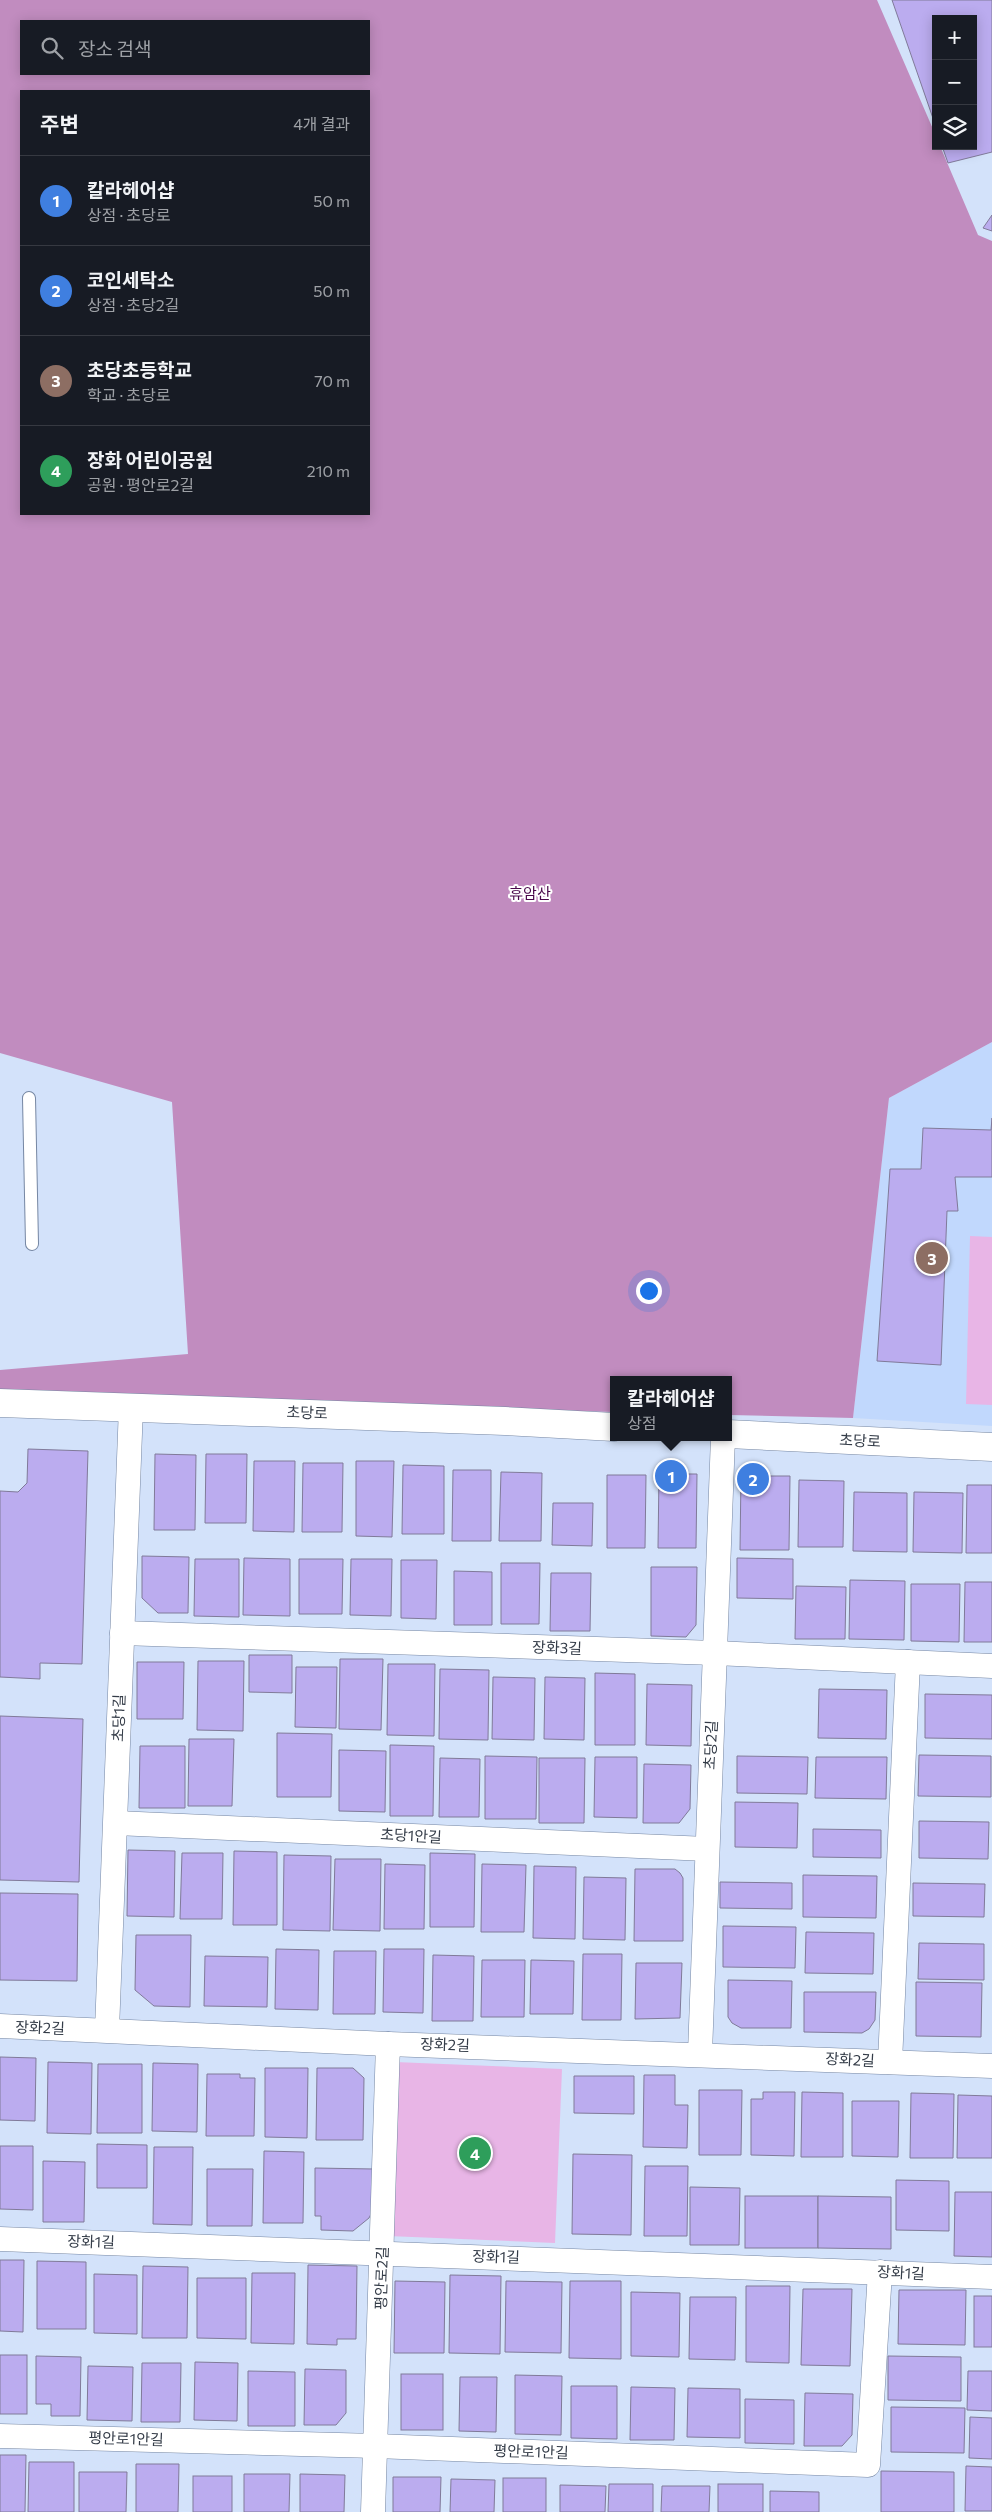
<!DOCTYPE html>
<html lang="ko">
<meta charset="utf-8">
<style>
:root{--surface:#171b24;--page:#20242c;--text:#f1f3f6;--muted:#9ea1a6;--line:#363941;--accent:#9c671f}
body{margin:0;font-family:Commissioner,"Noto Sans KR",sans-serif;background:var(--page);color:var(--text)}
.controls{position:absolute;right:15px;top:15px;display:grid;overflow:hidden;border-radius:0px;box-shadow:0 2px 12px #0003}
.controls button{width:45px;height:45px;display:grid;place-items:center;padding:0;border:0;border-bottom:1px solid var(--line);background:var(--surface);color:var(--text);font:25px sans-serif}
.you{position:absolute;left:648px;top:1290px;width:18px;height:18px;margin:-12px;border:4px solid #fff;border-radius:50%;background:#1a73e8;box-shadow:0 0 0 8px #1a73e833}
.badge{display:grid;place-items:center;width:32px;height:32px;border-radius:50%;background:var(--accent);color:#fff;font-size:16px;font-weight:700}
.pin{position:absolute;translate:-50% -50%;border:2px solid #fff;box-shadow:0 1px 5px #0006}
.popup{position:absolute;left:610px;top:1376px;width:122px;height:65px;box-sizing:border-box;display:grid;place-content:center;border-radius:0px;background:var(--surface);filter:drop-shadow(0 1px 4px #0005);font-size:16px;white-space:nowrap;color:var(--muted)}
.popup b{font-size:19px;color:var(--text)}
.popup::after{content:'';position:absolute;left:50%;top:100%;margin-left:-10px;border:10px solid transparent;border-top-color:var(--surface)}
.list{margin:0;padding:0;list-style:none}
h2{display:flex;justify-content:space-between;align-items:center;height:65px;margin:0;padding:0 20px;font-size:21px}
h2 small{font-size:16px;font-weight:400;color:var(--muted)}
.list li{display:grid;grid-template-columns:32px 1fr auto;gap:15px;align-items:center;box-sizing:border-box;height:90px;padding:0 20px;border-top:1px solid var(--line)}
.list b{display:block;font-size:19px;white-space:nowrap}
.list p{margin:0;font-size:16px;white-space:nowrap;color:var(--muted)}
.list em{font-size:16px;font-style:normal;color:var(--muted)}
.icon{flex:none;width:28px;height:28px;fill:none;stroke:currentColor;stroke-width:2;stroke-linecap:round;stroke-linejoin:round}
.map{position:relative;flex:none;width:992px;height:2512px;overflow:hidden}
.search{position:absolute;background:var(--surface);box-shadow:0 2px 12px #0003;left:20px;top:20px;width:350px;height:55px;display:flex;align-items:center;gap:12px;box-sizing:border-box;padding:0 18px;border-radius:0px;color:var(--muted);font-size:19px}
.panel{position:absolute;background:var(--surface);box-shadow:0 2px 12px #0003;left:20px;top:90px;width:350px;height:425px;border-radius:0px}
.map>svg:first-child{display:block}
</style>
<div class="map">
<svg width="992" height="2512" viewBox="0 0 992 2512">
<rect width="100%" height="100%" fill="#d3e2fa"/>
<path fill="#c1d8fd" d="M 992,1042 L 992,1426 L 853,1418 L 889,1098 Z"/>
<g fill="#e8b5e6">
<path d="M 970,1236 L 992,1237 L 992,1405 L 966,1404 Z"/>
<path d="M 395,2062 L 562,2069 L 555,2243 L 388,2236 Z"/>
</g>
<path fill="#c18cbf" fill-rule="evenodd" d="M 0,0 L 877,0 L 936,136 L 936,146 L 940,146 L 978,235 L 992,241 L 992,1042 L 889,1098 L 853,1418 L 729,1415 L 728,1380 L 614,1380 L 613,1412 L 0,1394 L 0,1370 L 188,1354 L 172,1102 L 0,1053 ZM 21,21 L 369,21 L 369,74 L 21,74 ZM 21,91 L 369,91 L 369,514 L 21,514 Z"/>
<g fill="#bbacef" stroke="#807a99">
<path d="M 892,0 L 992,0 L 992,152 L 948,163 L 942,146 L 973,146 L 973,19 L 936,19 L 936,127 Z"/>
<path d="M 992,215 L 992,231 L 983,228 Z"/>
<path d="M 992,1118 L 992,1177 L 955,1177 L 958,1211 L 947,1211 L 941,1365 L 877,1361 L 890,1169 L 921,1169 L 923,1128 L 991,1130 Z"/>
<path d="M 28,1449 L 88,1451 L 82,1664 L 40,1663 L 40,1679 L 0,1677 L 0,1491 L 18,1492 L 27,1483 Z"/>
<path d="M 155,1454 L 196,1455 L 195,1530 L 154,1530 Z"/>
<path d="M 206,1454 L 247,1454 L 246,1523 L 205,1523 Z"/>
<path d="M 254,1461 L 295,1461 L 294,1532 L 253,1531 Z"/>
<path d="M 356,1461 L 394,1461 L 392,1537 L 356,1536 Z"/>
<path d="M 303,1463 L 343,1463 L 342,1532 L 302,1532 Z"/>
<path d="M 403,1465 L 444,1466 L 444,1534 L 402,1534 Z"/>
<path d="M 453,1470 L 491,1470 L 491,1541 L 452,1541 Z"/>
<path d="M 501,1472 L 542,1473 L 541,1541 L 499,1541 Z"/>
<path d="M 659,1474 L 697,1474 L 696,1548 L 658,1548 Z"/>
<path d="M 607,1475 L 646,1475 L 645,1548 L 607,1548 Z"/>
<path d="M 741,1476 L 790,1476 L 789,1550 L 740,1550 Z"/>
<path d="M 799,1480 L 844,1481 L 843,1547 L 798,1547 Z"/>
<path d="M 967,1485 L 992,1485 L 992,1553 L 966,1553 Z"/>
<path d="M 854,1492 L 907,1493 L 907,1552 L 853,1551 Z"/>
<path d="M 914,1492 L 963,1493 L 962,1553 L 913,1552 Z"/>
<path d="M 553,1503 L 593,1503 L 592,1546 L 552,1545 Z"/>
<path d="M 142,1556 L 189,1557 L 188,1613 L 158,1613 L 142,1598 Z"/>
<path d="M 244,1558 L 290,1559 L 290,1616 L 243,1615 Z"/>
<path d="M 737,1558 L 793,1559 L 793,1599 L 737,1598 Z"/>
<path d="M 195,1559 L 239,1559 L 239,1617 L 194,1616 Z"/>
<path d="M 299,1559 L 343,1559 L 342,1614 L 299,1614 Z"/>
<path d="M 351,1559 L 392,1559 L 391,1616 L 350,1615 Z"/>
<path d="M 401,1560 L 437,1560 L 436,1619 L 401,1618 Z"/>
<path d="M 501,1563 L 540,1563 L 539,1624 L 501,1624 Z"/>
<path d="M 651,1567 L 697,1567 L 696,1625 L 686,1637 L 651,1636 Z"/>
<path d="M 454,1571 L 492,1572 L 492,1625 L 454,1625 Z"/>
<path d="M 551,1573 L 591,1573 L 590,1631 L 550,1631 Z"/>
<path d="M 850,1580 L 905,1581 L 904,1640 L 849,1639 Z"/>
<path d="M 965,1582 L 992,1582 L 992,1642 L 964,1642 Z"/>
<path d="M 911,1584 L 960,1584 L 959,1642 L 911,1641 Z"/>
<path d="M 796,1586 L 846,1587 L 845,1639 L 795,1639 Z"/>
<path d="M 249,1655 L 292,1655 L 292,1693 L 249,1692 Z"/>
<path d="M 340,1659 L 383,1659 L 381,1730 L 339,1729 Z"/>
<path d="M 198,1661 L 244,1661 L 243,1731 L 197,1730 Z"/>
<path d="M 137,1662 L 184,1662 L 183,1719 L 137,1719 Z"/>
<path d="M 388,1664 L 435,1664 L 434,1736 L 387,1735 Z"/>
<path d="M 296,1667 L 337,1667 L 336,1728 L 295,1727 Z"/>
<path d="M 440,1669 L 489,1670 L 488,1740 L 439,1739 Z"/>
<path d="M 595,1673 L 635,1674 L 635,1745 L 595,1745 Z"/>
<path d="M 493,1677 L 535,1678 L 534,1740 L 492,1739 Z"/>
<path d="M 545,1677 L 585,1678 L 584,1740 L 544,1739 Z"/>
<path d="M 647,1684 L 692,1685 L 691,1746 L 646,1745 Z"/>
<path d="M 819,1689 L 887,1690 L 886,1739 L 818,1738 Z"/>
<path d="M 925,1694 L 992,1695 L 992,1739 L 925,1738 Z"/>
<path d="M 0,1716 L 83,1719 L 79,1882 L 0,1880 Z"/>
<path d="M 277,1733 L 332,1734 L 331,1797 L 277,1797 Z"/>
<path d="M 189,1739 L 234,1739 L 232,1806 L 188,1806 Z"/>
<path d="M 390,1745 L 434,1746 L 433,1816 L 390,1816 Z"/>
<path d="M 140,1746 L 185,1746 L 185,1808 L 139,1808 Z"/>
<path d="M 339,1750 L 386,1751 L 385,1812 L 339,1811 Z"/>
<path d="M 919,1755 L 991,1756 L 991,1797 L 918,1796 Z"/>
<path d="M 485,1756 L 537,1757 L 536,1819 L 485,1819 Z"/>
<path d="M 737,1756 L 808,1757 L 807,1794 L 737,1793 Z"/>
<path d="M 595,1757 L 637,1757 L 637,1818 L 594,1817 Z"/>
<path d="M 816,1757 L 887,1757 L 886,1799 L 815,1798 Z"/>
<path d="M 440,1758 L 480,1759 L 479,1817 L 439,1817 Z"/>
<path d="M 539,1758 L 585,1758 L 584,1823 L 539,1823 Z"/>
<path d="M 644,1764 L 691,1765 L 690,1809 L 679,1823 L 643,1823 Z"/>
<path d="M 735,1802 L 798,1803 L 797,1848 L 735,1847 Z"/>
<path d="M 919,1821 L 989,1822 L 988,1859 L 919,1858 Z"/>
<path d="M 813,1829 L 881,1830 L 881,1858 L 813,1857 Z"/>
<path d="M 128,1850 L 175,1851 L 174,1917 L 127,1916 Z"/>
<path d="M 234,1851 L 277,1852 L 277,1925 L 233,1925 Z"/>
<path d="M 182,1853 L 223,1853 L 222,1919 L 180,1919 Z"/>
<path d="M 430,1853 L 475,1854 L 474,1927 L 430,1927 Z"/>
<path d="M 284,1855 L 331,1856 L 330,1931 L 283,1930 Z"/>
<path d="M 335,1859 L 381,1859 L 380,1931 L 333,1930 Z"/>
<path d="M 385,1864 L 425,1865 L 424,1929 L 384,1929 Z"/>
<path d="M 482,1864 L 526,1865 L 524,1932 L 481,1932 Z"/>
<path d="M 534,1866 L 576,1867 L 575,1939 L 533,1938 Z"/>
<path d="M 635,1869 L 675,1869 L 680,1873 L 683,1878 L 683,1941 L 634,1941 Z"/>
<path d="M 803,1875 L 877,1876 L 876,1918 L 803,1917 Z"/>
<path d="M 584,1877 L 626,1878 L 625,1940 L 583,1939 Z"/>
<path d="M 720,1882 L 792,1883 L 792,1909 L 720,1908 Z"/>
<path d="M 913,1883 L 985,1884 L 984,1917 L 913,1916 Z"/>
<path d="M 0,1893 L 78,1894 L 77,1981 L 0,1980 Z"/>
<path d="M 723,1926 L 796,1927 L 795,1968 L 723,1967 Z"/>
<path d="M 806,1932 L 874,1933 L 873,1974 L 805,1973 Z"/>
<path d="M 136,1935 L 191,1935 L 190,2007 L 154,2006 L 135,1990 Z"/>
<path d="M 919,1943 L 984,1944 L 984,1980 L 918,1979 Z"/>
<path d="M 276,1949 L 319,1950 L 318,2010 L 275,2009 Z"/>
<path d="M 384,1949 L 424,1949 L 423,2013 L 383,2012 Z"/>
<path d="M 334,1951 L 376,1951 L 375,2014 L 333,2014 Z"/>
<path d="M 583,1954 L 622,1954 L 621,2020 L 582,2020 Z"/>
<path d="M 433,1955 L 474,1956 L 473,2021 L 432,2021 Z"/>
<path d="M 205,1956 L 268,1957 L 267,2007 L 204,2006 Z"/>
<path d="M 482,1960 L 525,1960 L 524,2017 L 481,2017 Z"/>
<path d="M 531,1960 L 574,1961 L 573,2014 L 530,2014 Z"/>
<path d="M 636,1963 L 682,1963 L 680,2018 L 635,2019 Z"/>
<path d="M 728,1980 L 792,1981 L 791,2028 L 741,2028 L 732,2023 L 728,2017 Z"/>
<path d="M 916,1982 L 982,1983 L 981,2037 L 916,2036 Z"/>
<path d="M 804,1992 L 876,1992 L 875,2020 L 869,2029 L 862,2033 L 804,2032 Z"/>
<path d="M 0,2057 L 36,2058 L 35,2121 L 0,2120 Z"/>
<path d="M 48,2062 L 92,2063 L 91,2134 L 47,2133 Z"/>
<path d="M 153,2063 L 198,2064 L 197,2132 L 152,2131 Z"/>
<path d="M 98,2064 L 142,2064 L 142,2133 L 97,2133 Z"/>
<path d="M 265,2068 L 308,2068 L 307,2138 L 265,2137 Z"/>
<path d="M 317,2068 L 353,2068 L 364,2078 L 363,2140 L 316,2140 Z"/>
<path d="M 207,2074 L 240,2074 L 240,2078 L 255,2078 L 254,2136 L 206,2136 Z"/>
<path d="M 644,2075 L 675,2075 L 675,2105 L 688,2105 L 687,2148 L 643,2147 Z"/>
<path d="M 574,2076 L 634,2076 L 634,2114 L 574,2113 Z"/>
<path d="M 699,2090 L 742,2090 L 741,2155 L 699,2155 Z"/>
<path d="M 763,2092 L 795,2092 L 794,2156 L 751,2155 L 751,2099 L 763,2099 Z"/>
<path d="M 802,2092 L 843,2093 L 843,2157 L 801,2157 Z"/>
<path d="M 911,2093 L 954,2094 L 953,2158 L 910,2158 Z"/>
<path d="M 958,2095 L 992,2096 L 992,2158 L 957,2158 Z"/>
<path d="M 852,2101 L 899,2101 L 898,2157 L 852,2156 Z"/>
<path d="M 97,2144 L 147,2145 L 147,2188 L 97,2188 Z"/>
<path d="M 0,2146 L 33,2146 L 33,2210 L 0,2209 Z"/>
<path d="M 154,2147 L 193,2147 L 192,2225 L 153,2224 Z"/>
<path d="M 264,2151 L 304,2152 L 303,2223 L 263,2223 Z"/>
<path d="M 573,2154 L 632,2155 L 631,2235 L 572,2234 Z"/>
<path d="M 43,2161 L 85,2162 L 84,2222 L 43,2222 Z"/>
<path d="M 645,2166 L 688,2166 L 687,2236 L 644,2236 Z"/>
<path d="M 315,2168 L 374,2169 L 374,2208 L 369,2218 L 353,2231 L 321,2230 L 321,2216 L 315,2216 Z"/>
<path d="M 207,2169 L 253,2169 L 252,2226 L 207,2226 Z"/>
<path d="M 896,2180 L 949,2181 L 949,2231 L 896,2230 Z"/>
<path d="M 690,2187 L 740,2188 L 739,2245 L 690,2245 Z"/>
<path d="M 955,2192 L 992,2192 L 992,2257 L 954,2256 Z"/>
<rect x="745" y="2196" width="73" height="52"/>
<path d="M 818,2196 L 891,2197 L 891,2249 L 818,2248 Z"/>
<path d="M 0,2260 L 24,2260 L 23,2332 L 0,2331 Z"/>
<path d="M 37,2261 L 86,2262 L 86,2329 L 37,2329 Z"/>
<path d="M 308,2265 L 357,2266 L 356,2339 L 337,2339 L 337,2345 L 307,2344 Z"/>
<path d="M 143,2266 L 188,2267 L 187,2338 L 142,2338 Z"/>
<path d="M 252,2273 L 295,2273 L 294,2344 L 251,2343 Z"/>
<path d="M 94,2274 L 137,2275 L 137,2334 L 94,2333 Z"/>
<path d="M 450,2275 L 501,2276 L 500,2354 L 449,2353 Z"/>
<path d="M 197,2278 L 246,2278 L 246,2339 L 197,2338 Z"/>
<path d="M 395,2281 L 445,2282 L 444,2353 L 394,2353 Z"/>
<path d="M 506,2281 L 562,2282 L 561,2353 L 505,2352 Z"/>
<path d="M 570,2281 L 621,2281 L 621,2359 L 569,2358 Z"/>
<path d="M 746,2286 L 790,2286 L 789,2363 L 746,2362 Z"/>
<path d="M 803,2289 L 852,2289 L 850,2366 L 801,2365 Z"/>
<path d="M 899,2290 L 966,2290 L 965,2345 L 898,2344 Z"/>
<path d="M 631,2292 L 680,2293 L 679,2357 L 631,2356 Z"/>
<rect x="974" y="2296" width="18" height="51"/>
<path d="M 690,2297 L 736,2297 L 735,2360 L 689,2359 Z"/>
<rect x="0" y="2355" width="27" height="59"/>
<path d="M 36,2356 L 81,2357 L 80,2416 L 51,2416 L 51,2404 L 36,2404 Z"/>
<path d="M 888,2356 L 961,2357 L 961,2401 L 888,2400 Z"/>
<path d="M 195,2362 L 238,2363 L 237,2421 L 194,2420 Z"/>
<path d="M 142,2363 L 181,2363 L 180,2422 L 141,2422 Z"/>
<path d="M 88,2366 L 133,2367 L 132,2421 L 87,2420 Z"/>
<path d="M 305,2369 L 346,2370 L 346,2413 L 336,2425 L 304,2425 Z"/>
<path d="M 248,2371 L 295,2372 L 295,2426 L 248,2426 Z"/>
<path d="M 968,2371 L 992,2371 L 992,2411 L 967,2410 Z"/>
<rect x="401" y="2374" width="42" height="56"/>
<path d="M 515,2375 L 562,2376 L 561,2435 L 515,2434 Z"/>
<path d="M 460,2377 L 497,2377 L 496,2432 L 459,2431 Z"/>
<path d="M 571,2386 L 617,2386 L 617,2439 L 571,2438 Z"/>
<path d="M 631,2387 L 675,2388 L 674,2440 L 630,2440 Z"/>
<path d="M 688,2388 L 740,2389 L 740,2438 L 687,2437 Z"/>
<path d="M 805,2393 L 853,2394 L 852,2435 L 842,2446 L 804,2446 Z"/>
<path d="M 745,2399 L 794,2400 L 794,2444 L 745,2443 Z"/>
<path d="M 891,2407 L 965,2408 L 964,2453 L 891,2452 Z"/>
<path d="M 970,2417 L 992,2418 L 992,2459 L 969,2458 Z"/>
<path d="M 0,2455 L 26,2455 L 25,2512 L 0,2512 Z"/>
<path d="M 29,2462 L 74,2462 L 74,2512 L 28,2512 Z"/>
<path d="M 136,2464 L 179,2464 L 178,2512 L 136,2512 Z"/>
<path d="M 966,2466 L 992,2467 L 992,2511 L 965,2511 Z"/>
<path d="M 881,2471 L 954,2472 L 954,2512 L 881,2512 Z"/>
<path d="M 79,2472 L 127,2472 L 126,2512 L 79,2512 Z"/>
<path d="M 244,2474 L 290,2474 L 289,2512 L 244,2512 Z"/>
<path d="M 300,2474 L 345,2475 L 344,2512 L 300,2512 Z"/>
<rect x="193" y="2476" width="39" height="36"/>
<path d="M 393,2477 L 441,2477 L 440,2512 L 393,2512 Z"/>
<rect x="503" y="2478" width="43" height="34"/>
<path d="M 451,2479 L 495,2480 L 494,2512 L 450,2512 Z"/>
<path d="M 609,2484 L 653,2484 L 653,2512 L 608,2512 Z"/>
<rect x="718" y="2484" width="45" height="28"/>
<path d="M 560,2485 L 606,2486 L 605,2512 L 560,2512 Z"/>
<path d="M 662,2486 L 710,2486 L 709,2512 L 661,2512 Z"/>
<path d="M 770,2491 L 819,2492 L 819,2512 L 770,2512 Z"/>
</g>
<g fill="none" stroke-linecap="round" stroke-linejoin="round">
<g stroke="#7687a3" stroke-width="14">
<path id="lane" d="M 29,1098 L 32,1244"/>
</g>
<g stroke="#7687a3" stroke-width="25">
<g id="street">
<path d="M 122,1633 L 715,1653 L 992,1666"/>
<path d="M 116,1823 L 707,1849"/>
<path d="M 0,2026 L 388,2044 L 992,2066"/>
<path d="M 107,2030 L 131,1407"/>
<path d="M 700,2053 L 723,1437"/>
<path d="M 890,2062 L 908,1662"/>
<path d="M 0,2239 L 992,2277"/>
<path d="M 0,2436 L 376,2446 L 868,2465 L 880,2272"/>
<path d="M 373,2512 L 388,2044"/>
</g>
</g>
<g stroke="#7687a3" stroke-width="29">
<g id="secondary">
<path d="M 0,1403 L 505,1421 L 614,1427"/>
<path d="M 728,1434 L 992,1447"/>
</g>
</g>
<use href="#lane" stroke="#fff" stroke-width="12"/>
<use href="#street" stroke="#fff" stroke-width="24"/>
<use href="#secondary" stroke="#fff" stroke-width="28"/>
</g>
<g text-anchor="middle" stroke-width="4" stroke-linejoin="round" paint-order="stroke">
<g font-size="15" fill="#49064a" stroke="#fff">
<text x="530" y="899">휴암산</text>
</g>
<g font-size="15" fill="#343c48" stroke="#fff">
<text transform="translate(307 1413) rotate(2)" y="5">초당로</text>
<text transform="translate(860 1441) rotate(3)" y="5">초당로</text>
<text transform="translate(557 1648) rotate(2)" y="5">장화3길</text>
<text transform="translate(119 1718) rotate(-88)" y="5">초당1길</text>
<text transform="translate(711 1745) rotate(-87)" y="5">초당2길</text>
<text transform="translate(411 1836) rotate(3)" y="5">초당1안길</text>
<text transform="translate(40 2028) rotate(2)" y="5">장화2길</text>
<text transform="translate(445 2045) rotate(2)" y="5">장화2길</text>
<text transform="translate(850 2060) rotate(3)" y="5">장화2길</text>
<text transform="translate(91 2242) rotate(2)" y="5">장화1길</text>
<text transform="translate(496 2257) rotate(2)" y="5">장화1길</text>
<text transform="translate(901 2273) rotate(3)" y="5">장화1길</text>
<text transform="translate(382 2278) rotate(-88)" y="5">평안로2길</text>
<text transform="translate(126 2439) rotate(2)" y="5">평안로1안길</text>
<text transform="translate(531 2452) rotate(2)" y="5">평안로1안길</text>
</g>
</g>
</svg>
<div class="controls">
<button>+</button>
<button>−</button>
<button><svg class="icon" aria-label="layers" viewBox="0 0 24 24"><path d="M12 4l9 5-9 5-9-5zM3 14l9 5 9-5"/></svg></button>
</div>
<div class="you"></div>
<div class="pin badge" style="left:671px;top:1476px;background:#3f7fe0">1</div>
<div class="popup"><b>칼라헤어샵</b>상점</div>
<div class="pin badge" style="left:753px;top:1479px;background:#3f7fe0">2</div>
<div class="pin badge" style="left:932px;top:1258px;background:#8d6e63">3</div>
<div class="pin badge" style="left:475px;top:2153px;background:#2e9e5b">4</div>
<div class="search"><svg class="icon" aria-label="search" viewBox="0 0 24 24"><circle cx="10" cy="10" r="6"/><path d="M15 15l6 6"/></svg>장소 검색</div>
<section class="panel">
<h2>주변<small>4개 결과</small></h2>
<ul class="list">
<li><span class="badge" style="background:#3f7fe0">1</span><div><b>칼라헤어샵</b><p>상점 · 초당로</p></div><em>50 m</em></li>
<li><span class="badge" style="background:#3f7fe0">2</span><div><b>코인세탁소</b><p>상점 · 초당2길</p></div><em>50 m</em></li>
<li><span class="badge" style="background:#8d6e63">3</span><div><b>초당초등학교</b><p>학교 · 초당로</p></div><em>70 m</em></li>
<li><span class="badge" style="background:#2e9e5b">4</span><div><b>장화 어린이공원</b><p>공원 · 평안로2길</p></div><em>210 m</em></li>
</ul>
</section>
</div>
